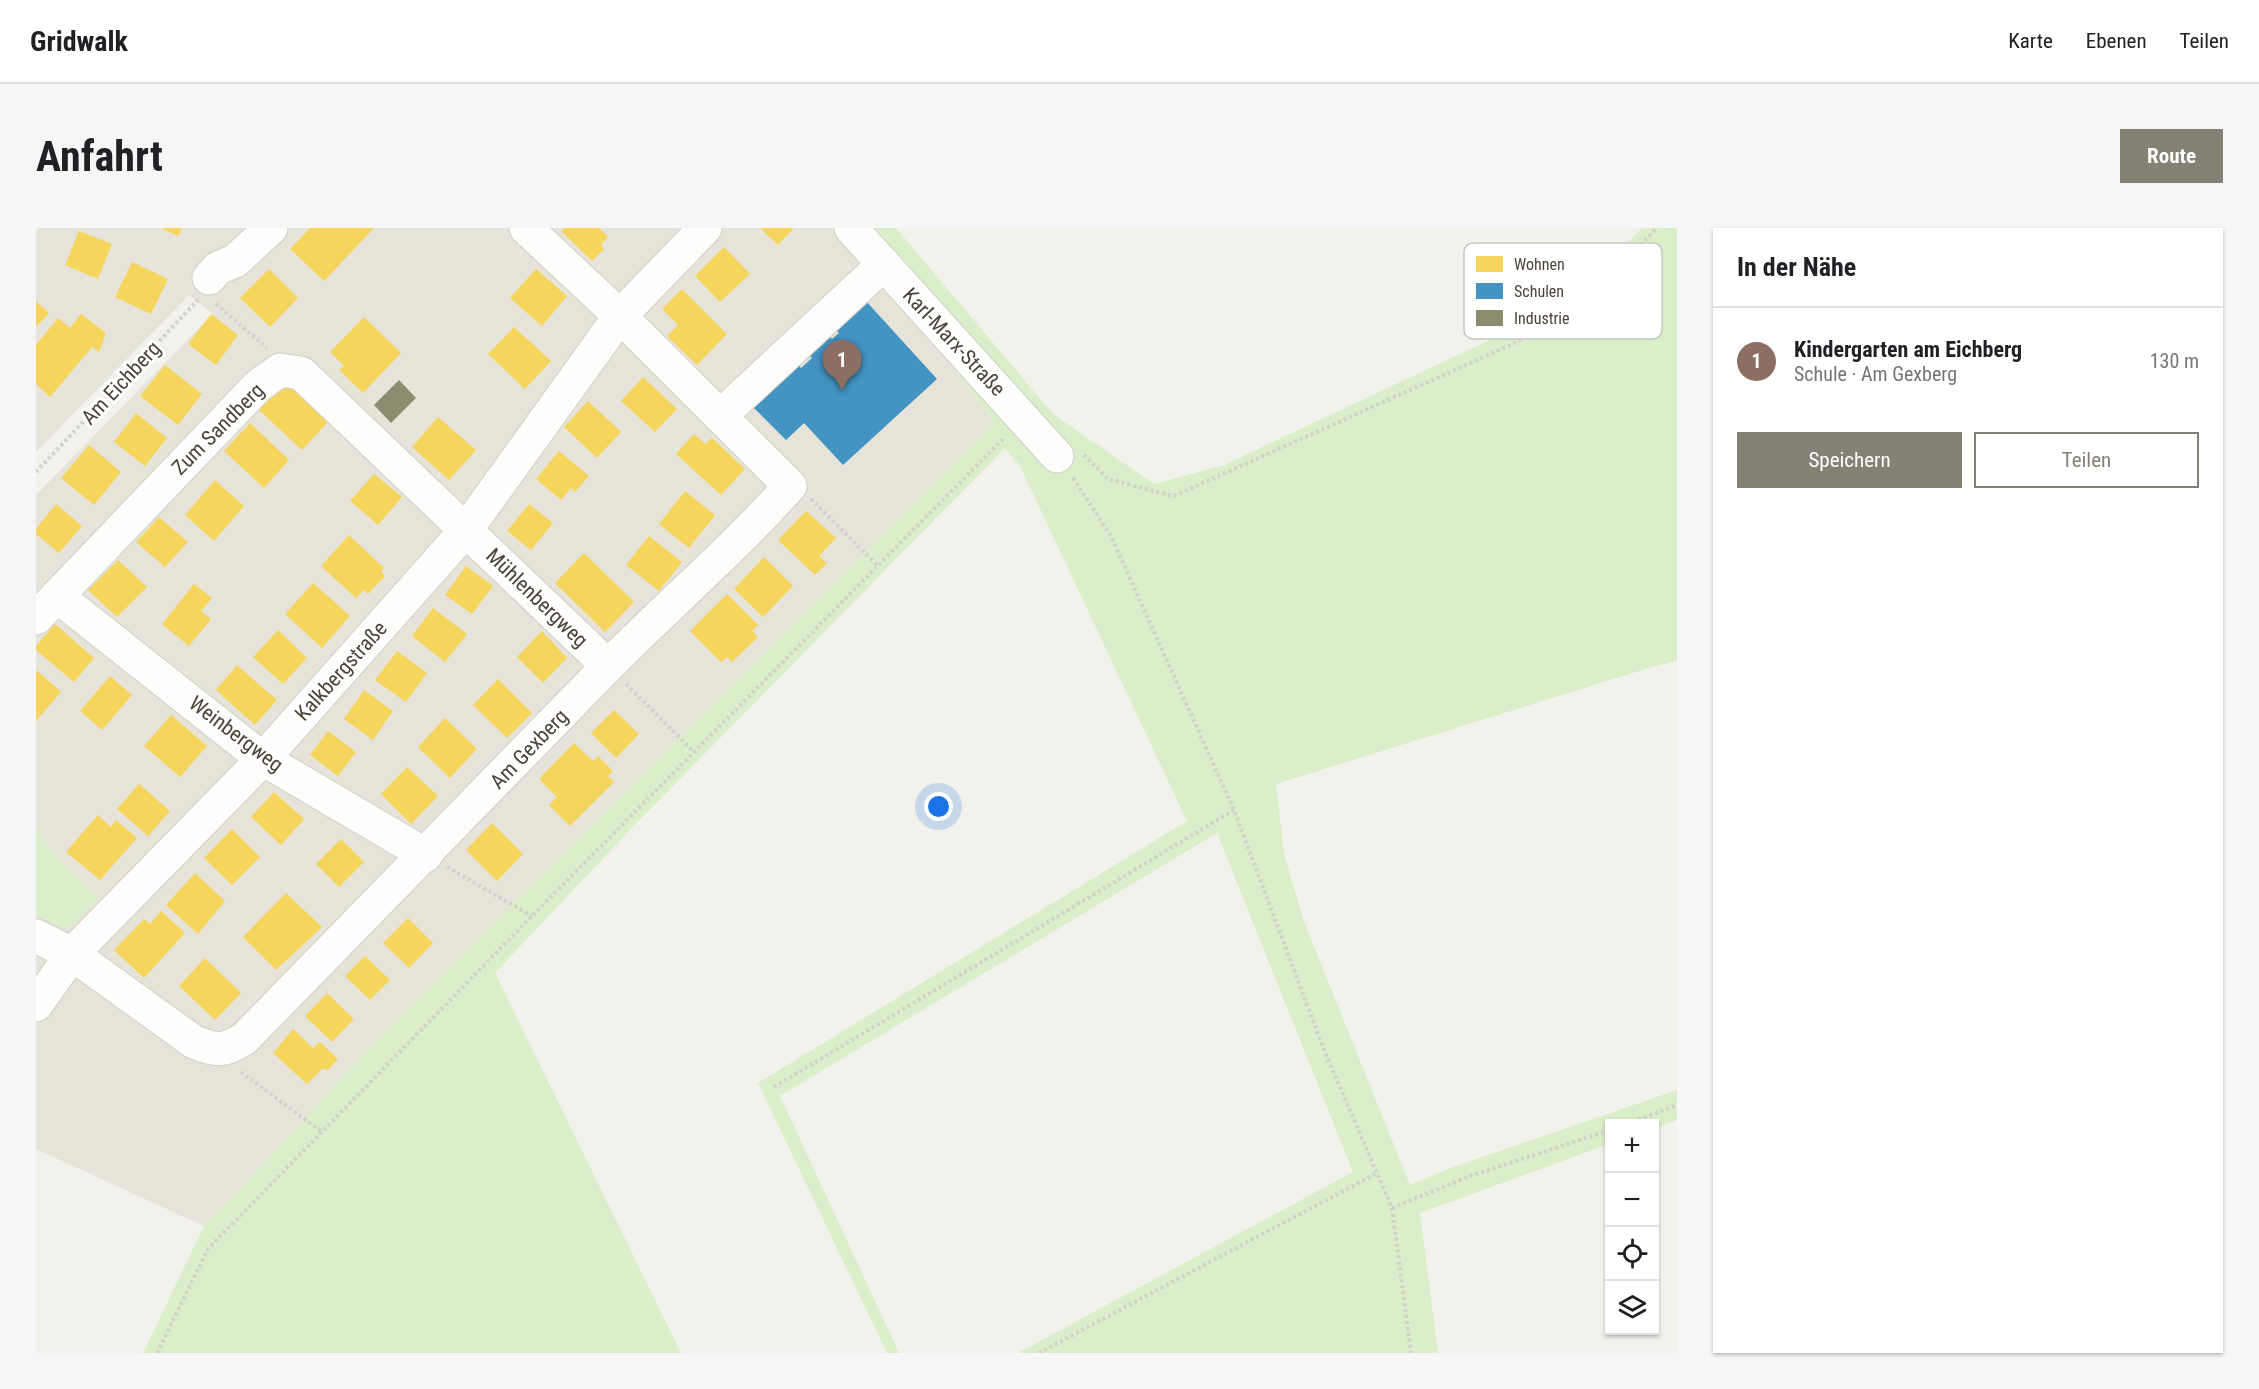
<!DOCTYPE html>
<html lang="de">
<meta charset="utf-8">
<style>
:root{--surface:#fff;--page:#f6f6f6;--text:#202124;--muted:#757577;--line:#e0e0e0;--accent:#848175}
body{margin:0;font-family:"Roboto Condensed",sans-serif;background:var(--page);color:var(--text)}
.controls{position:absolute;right:18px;bottom:18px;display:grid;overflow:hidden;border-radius:0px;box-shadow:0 2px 4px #0004}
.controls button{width:54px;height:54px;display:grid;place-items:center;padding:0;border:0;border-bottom:2px solid var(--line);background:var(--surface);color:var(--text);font:30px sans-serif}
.you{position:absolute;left:903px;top:579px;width:21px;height:21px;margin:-15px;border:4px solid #fff;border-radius:50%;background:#1a73e8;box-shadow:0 0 0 9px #1a73e833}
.badge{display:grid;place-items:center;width:39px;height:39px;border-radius:50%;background:var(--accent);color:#fff;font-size:20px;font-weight:700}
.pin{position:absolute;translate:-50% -50px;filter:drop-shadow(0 2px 3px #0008)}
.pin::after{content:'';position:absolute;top:32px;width:21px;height:18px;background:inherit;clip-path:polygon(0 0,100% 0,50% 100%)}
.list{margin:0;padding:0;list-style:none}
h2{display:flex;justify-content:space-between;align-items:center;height:78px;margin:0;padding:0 24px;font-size:26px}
h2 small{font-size:20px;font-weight:400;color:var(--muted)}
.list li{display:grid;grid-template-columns:39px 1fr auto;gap:18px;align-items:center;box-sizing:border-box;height:108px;padding:0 24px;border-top:2px solid var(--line)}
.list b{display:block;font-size:22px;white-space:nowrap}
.list p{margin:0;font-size:20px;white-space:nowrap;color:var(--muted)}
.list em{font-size:20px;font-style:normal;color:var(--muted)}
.actions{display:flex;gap:12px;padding:18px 24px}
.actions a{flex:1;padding:14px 0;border:2px solid var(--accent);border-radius:0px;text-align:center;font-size:21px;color:var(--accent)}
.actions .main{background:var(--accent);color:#fff}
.icon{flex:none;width:33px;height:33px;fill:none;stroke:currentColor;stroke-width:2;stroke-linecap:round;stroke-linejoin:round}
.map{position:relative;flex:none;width:1641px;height:1125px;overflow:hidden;border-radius:0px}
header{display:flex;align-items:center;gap:36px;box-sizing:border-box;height:84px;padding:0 30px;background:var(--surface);border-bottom:2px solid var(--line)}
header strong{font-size:28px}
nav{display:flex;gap:33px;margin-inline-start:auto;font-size:21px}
.intro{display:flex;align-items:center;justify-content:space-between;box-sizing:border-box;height:144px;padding:0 36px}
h1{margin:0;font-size:42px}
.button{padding:15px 27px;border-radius:0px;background:var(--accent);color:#fff;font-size:21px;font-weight:700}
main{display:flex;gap:36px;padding:0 36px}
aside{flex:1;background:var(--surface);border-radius:0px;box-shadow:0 2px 4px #0004}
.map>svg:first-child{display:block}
</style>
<header>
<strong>Gridwalk</strong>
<nav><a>Karte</a><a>Ebenen</a><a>Teilen</a></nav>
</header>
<div class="intro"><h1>Anfahrt</h1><a class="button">Route</a></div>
<main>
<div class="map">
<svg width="1641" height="1125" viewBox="0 0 1641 1125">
<rect width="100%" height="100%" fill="#f2f1eb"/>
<path fill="#e6e4d8" d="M 3,0 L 829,0 L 906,124 L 958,195 L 343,809 L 197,969 L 168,998 L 0,921 L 0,267 L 177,86 L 153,67 L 0,224 L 0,3 Z"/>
<g fill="#daeec9">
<path d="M 829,0 L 860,0 L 1017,186 L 1118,256 L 1188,237 L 1490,95 L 1579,28 L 1606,0 L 1641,0 L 1641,433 L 1616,439 L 1240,556 L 1248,626 L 1267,691 L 1374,957 L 1412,941 L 1641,862 L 1641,892 L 1619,900 L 1618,896 L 1574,896 L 1573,916 L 1384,985 L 1402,1125 L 982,1125 L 1317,944 L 1181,605 L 744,868 L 863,1125 L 851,1125 L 722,855 L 1151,593 L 984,238 L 969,220 L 590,606 L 459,745 L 645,1125 L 107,1125 L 168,998 L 197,969 L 343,809 L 958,195 L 906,124 Z"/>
<path d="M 0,598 L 3,601 L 7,614 L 63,671 L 37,696 L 28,700 L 0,687 Z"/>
</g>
<g fill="#f6d55c">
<path d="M 125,0 L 146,0 L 142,8 Z"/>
<path d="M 274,0 L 338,0 L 288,53 L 254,21 Z"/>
<path d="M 529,0 L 563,0 L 572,9 L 565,17 L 568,21 L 556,33 L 525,3 Z"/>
<path d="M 724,0 L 758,0 L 742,17 Z"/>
<path d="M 43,3 L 76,16 L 62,51 L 29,37 Z"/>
<path d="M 688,19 L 714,46 L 684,74 L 659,48 Z"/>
<path d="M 96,34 L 132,51 L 115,86 L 79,69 Z"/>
<path d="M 233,41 L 262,70 L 234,99 L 204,70 Z"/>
<path d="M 500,41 L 531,68 L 506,98 L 474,70 Z"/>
<path d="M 646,61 L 691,106 L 661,137 L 631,108 L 642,97 L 626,81 Z"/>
<path d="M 0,73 L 13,85 L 0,99 Z"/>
<path d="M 45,86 L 70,105 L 63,124 L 56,119 L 14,169 L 0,156 L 0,117 L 22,90 L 34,100 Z"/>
<path d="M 175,86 L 202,107 L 180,137 L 152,116 Z"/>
<path d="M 328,89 L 365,125 L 327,165 L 303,142 L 308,138 L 294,124 Z"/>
<path d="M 478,99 L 515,133 L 489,161 L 452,126 Z"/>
<path d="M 129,137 L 166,166 L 142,197 L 104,168 Z"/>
<path d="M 607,149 L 641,181 L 619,204 L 585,173 Z"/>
<path d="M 249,154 L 292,194 L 266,222 L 223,182 Z"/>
<path d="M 552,173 L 585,204 L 561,230 L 528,199 Z"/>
<path d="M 100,185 L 131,210 L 109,238 L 78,214 Z"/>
<path d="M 402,189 L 440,222 L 413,252 L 376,219 Z"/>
<path d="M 214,195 L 253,232 L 228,260 L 188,223 Z"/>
<path d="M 658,206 L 669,216 L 676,210 L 709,241 L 685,267 L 640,226 Z"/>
<path d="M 53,217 L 85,244 L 58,277 L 25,250 Z"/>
<path d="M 523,223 L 553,248 L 539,264 L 535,260 L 525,272 L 500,251 Z"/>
<path d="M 338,246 L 366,269 L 342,297 L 314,273 Z"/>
<path d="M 179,252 L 208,278 L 178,313 L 149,287 Z"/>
<path d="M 649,263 L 679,287 L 653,320 L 623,296 Z"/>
<path d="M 20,276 L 46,298 L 23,325 L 0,306 L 0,301 Z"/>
<path d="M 493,276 L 517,295 L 495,322 L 471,303 Z"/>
<path d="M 770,283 L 800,310 L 783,328 L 791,335 L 779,347 L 742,312 Z"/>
<path d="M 123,289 L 152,314 L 129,339 L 100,314 Z"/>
<path d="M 313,307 L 348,340 L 345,343 L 349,348 L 332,366 L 328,362 L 320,370 L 285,338 Z"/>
<path d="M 613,308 L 646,334 L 623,363 L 590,337 Z"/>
<path d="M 548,325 L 598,374 L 569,404 L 519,355 Z"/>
<path d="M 728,329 L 757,358 L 727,389 L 698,361 Z"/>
<path d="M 82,332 L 111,359 L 81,389 L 52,362 Z"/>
<path d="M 430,338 L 457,358 L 436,386 L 409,367 Z"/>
<path d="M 277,355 L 314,388 L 286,420 L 249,386 Z"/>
<path d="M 158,356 L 176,370 L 165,383 L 175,391 L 153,418 L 126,396 Z"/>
<path d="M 691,366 L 722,397 L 716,403 L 722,409 L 696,434 L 691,429 L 685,434 L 654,403 Z"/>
<path d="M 397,380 L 431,406 L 409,434 L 376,408 Z"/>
<path d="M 19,396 L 58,430 L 38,454 L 0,422 L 0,418 Z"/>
<path d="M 242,402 L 271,430 L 247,456 L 217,429 Z"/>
<path d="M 506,403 L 531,430 L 507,455 L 481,429 Z"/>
<path d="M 361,423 L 391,445 L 370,474 L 339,452 Z"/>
<path d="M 201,437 L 241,472 L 219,497 L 180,462 Z"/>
<path d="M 0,442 L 25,464 L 0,493 Z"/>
<path d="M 74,448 L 96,467 L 66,502 L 44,483 Z"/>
<path d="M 462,451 L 496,485 L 471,510 L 437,477 Z"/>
<path d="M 328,462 L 357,483 L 337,512 L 308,491 Z"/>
<path d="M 578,482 L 603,506 L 580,530 L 555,505 Z"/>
<path d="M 135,487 L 171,518 L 144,549 L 108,518 Z"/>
<path d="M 409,490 L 441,521 L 414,550 L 382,519 Z"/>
<path d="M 292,503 L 320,524 L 302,548 L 274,527 Z"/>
<path d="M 538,515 L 557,533 L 562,528 L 577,543 L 572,548 L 578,554 L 534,598 L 513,577 L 521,569 L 503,551 Z"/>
<path d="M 371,539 L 402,568 L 375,596 L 345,566 Z"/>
<path d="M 103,556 L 134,583 L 112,608 L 81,581 Z"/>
<path d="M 238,564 L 268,591 L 245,617 L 215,589 Z"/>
<path d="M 62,587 L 75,599 L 80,592 L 101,610 L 64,652 L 30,624 Z"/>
<path d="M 456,595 L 487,626 L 461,653 L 430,622 Z"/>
<path d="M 196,601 L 224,629 L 196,657 L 168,630 Z"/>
<path d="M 305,611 L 328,634 L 303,659 L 280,636 Z"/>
<path d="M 159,645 L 189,673 L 162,706 L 130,677 Z"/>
<path d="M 250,665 L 286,699 L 240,742 L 207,709 Z"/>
<path d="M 125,683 L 149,705 L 108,750 L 78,722 L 108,691 L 114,696 Z"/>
<path d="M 372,690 L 397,715 L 373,740 L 347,715 Z"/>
<path d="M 329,728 L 354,752 L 334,772 L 309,748 Z"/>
<path d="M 169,730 L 205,765 L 179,792 L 143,758 Z"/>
<path d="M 291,765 L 318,791 L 296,814 L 269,788 Z"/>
<path d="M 257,801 L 277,820 L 284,814 L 302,831 L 291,843 L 287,840 L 271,856 L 237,825 Z"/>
</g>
<path fill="#4393c3" d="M 829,72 L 901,151 L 807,237 L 768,195 L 750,212 L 712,174 L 761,135 L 765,140 L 776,130 L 772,126 L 792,107 L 796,111 L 803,105 L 798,100 Z"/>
<path fill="#8c8c6e" d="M 363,152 L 380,170 L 355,195 L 338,177 Z"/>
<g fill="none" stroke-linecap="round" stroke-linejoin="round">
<g stroke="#d0cfc8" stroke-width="35">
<g id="minor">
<path d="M 815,0 L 1021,228"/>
<path d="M 173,50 L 182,40 L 199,33 L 235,0"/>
<path d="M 684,188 L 848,36"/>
<path d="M 21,368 L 227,531 L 390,627"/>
<path d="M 0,390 L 222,158 L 244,142 L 265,145 L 572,438"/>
<path d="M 0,708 L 36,726 L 158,814 C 182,823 186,824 208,811 C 329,688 449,564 570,440 C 631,378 697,322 754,258 L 584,88 L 490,0"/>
<path d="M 0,777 L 36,726 L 227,531 L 430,302 L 584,88 L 669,0"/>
</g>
</g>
<g stroke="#d2d1ca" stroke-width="4" stroke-dasharray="3 3" stroke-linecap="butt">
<path d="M 180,76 L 231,120"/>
<path d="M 1048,227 L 1072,251 L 1138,268 L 1481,114 L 1565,57 L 1621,0"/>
<path d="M 0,244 L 162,72"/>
<path d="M 1037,250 L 1075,308 L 1198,582 L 1288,822 L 1356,980 L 1375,1125"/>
<path d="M 775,271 L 841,337"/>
<path d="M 590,456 L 658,524"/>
<path d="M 411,639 L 496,688"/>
<path d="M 205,844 L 286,904"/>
<path d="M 738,859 L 1198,582"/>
<path d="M 1591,896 L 1641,877"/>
<path d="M 1356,980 L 1434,948 L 1574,902"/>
<path d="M 121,1125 L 172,1021 L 496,688 L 968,210"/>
<path d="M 1003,1125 L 1341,945"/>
</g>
<use href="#minor" stroke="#fdfdfc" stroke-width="33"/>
</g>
<g text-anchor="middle" stroke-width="6" stroke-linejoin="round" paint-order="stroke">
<g font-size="21" fill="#494436" stroke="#fff">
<text transform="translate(918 114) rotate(47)" y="7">Karl-Marx-Straße</text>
<text transform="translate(85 155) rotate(-47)" y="7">Am Eichberg</text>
<text transform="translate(182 201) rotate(-45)" y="7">Zum Sandberg</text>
<text transform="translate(501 370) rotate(44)" y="7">Mühlenbergweg</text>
<text transform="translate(305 443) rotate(-48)" y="7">Kalkbergstraße</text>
<text transform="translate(200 506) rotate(37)" y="7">Weinbergweg</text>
<text transform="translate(493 521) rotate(-46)" y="7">Am Gexberg</text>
</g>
</g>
<rect x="1428" y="15" width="198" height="96" rx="9" fill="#fff" stroke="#c8c7c3" stroke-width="1.5"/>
<rect x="1440" y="28" width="27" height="16" fill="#f6d55c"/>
<rect x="1440" y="55" width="27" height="16" fill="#4393c3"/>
<rect x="1440" y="82" width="27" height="16" fill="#8c8c6e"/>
<g font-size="16" fill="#494436">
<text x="1478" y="42">Wohnen</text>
<text x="1478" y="69">Schulen</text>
<text x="1478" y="96">Industrie</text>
</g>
</svg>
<div class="controls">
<button>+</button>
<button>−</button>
<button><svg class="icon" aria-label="locate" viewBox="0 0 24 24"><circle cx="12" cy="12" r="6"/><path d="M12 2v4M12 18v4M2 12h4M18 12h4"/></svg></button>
<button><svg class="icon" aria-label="layers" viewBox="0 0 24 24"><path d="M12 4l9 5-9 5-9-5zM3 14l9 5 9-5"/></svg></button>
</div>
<div class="you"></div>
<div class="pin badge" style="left:806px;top:162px;background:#8d6e63">1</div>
</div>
<aside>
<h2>In der Nähe<small></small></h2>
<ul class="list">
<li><span class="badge" style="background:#8d6e63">1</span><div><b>Kindergarten am Eichberg</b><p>Schule · Am Gexberg</p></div><em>130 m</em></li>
</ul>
<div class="actions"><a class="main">Speichern</a><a>Teilen</a></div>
</aside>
</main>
